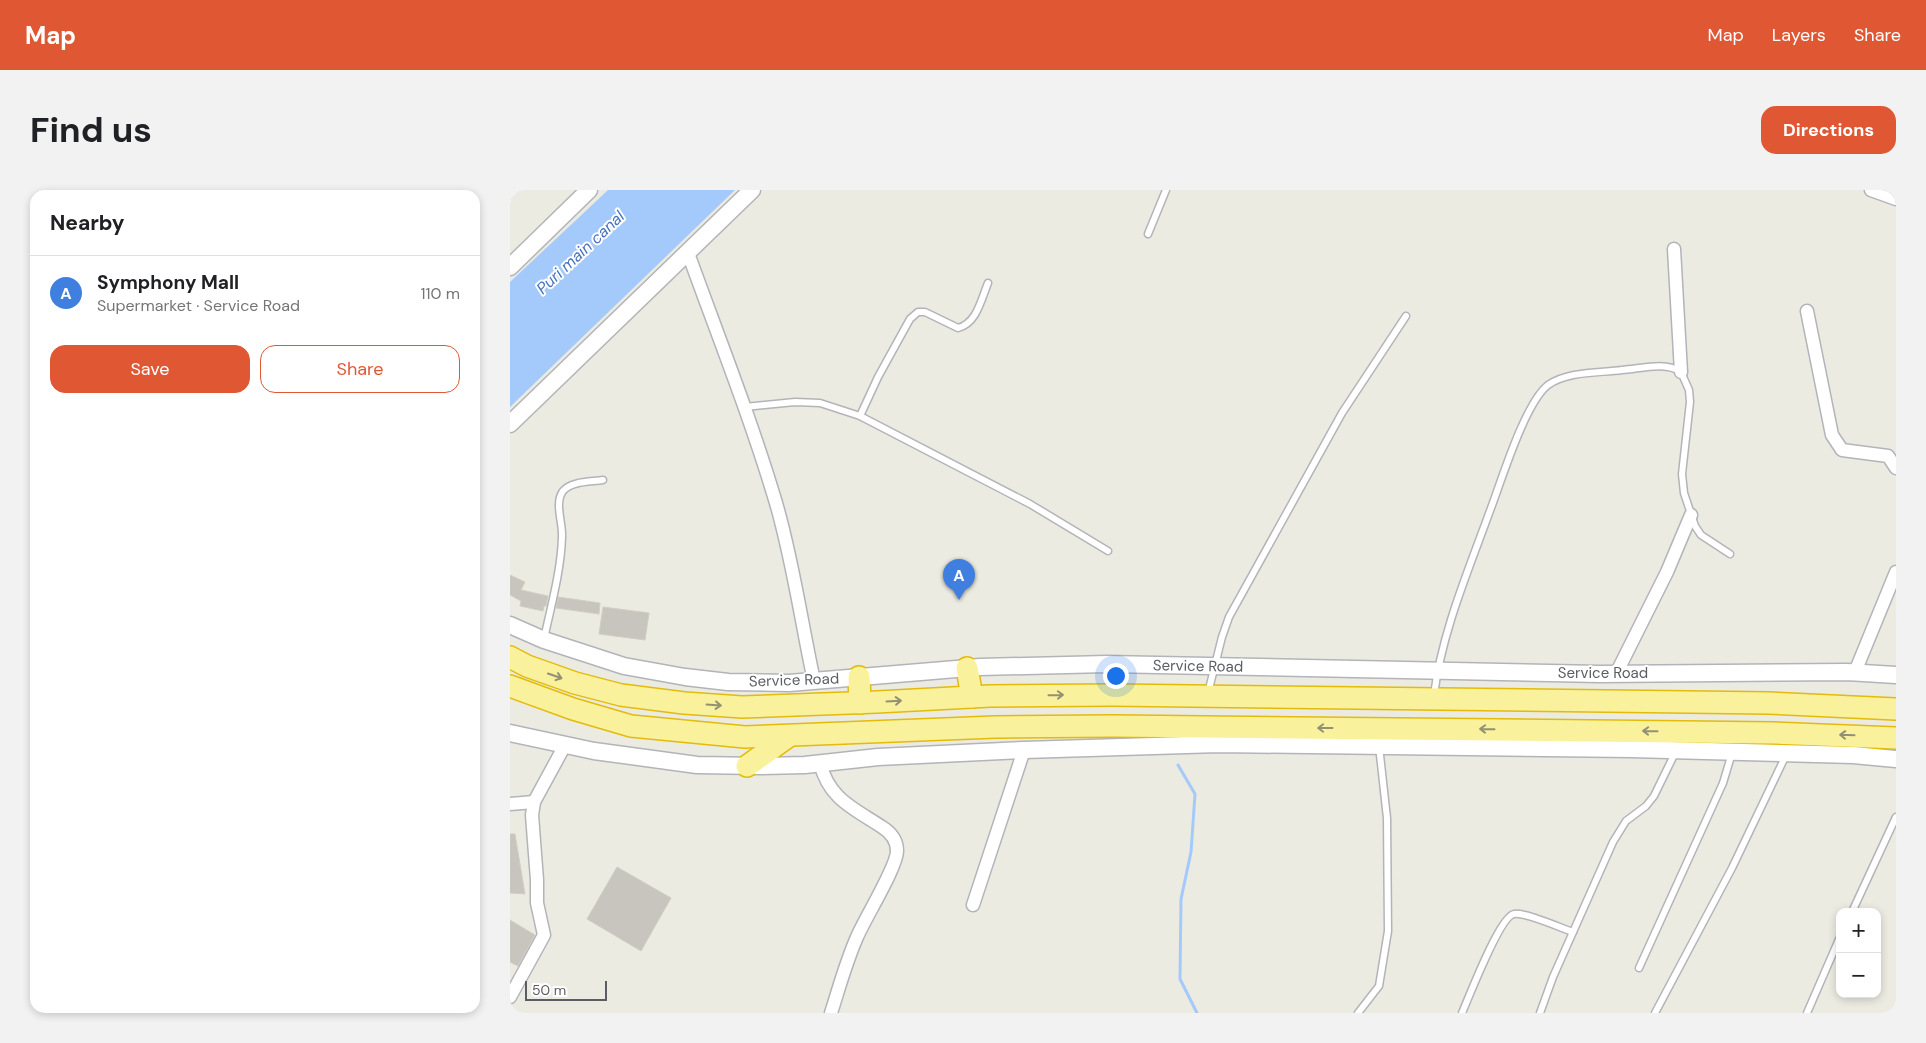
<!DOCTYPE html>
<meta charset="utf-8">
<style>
:root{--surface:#fff;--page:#f2f2f2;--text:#202124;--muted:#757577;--line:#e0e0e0;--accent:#e05734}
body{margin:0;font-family:"DM Sans",sans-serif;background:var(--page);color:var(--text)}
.controls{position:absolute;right:15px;bottom:15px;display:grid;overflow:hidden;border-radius:10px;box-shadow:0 2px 8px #0003}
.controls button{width:45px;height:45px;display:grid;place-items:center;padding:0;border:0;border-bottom:1px solid var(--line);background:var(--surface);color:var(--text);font:25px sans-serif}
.scale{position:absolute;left:15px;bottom:12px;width:82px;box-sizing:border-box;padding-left:5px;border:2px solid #5a5d62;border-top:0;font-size:14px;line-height:18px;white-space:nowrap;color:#5a5d62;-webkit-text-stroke:4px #fff;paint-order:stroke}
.you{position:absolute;left:605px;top:485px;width:18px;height:18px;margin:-12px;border:4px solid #fff;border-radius:50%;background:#1a73e8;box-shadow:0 0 0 8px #1a73e833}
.badge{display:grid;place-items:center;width:32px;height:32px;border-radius:50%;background:var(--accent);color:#fff;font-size:16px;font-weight:700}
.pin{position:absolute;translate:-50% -41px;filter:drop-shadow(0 1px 2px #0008)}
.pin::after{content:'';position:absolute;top:26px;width:18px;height:15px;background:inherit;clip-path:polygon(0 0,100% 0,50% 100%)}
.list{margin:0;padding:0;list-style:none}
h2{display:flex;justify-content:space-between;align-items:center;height:65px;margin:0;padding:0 20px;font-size:21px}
h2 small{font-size:16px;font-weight:400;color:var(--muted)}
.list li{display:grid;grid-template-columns:32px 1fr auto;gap:15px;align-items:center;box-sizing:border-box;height:75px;padding:0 20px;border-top:1px solid var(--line)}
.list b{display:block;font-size:19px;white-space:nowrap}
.list p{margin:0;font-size:16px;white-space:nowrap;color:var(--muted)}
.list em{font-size:16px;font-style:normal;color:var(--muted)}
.actions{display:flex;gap:10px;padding:15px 20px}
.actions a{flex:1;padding:11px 0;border:1px solid var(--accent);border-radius:15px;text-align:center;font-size:18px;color:var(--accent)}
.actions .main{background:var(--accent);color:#fff}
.map{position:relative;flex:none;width:1386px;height:823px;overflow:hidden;border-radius:15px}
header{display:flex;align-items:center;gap:30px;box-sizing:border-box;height:70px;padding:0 25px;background:var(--accent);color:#fff}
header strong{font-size:24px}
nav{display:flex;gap:28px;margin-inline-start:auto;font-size:18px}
.intro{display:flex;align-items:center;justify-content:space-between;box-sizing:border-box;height:120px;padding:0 30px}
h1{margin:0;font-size:35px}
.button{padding:12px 22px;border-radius:15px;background:var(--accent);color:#fff;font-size:18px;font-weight:700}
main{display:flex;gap:30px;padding:0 30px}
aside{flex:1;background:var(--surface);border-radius:15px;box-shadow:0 2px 8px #0003}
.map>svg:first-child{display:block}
</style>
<header>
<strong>Map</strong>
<nav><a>Map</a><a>Layers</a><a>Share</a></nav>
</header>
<div class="intro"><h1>Find us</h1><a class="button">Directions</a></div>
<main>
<aside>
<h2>Nearby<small></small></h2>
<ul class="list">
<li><span class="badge" style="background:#3f7fe0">A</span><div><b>Symphony Mall</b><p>Supermarket · Service Road</p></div><em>110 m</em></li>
</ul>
<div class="actions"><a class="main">Save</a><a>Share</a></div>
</aside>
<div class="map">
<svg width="1386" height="823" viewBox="0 0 1386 823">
<rect width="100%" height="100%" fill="#ecebe2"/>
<path fill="#a4cafb" d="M 98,0 L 225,0 L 0,217 L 0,92 Z"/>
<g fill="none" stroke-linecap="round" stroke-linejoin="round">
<path stroke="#a4cafb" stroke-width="3" d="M 668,575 L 685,604 L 681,662 L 671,709 L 670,789 L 687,823"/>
</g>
<g fill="#c8c5bf" stroke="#d1cec1">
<path d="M 0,385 L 15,392 L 11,400 L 38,406 L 36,416 L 34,416 L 33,421 L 10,416 L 11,411 L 0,405 Z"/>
<path d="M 48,407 L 90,413 L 89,424 L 46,418 Z"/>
<path d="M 93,417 L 139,423 L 135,450 L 89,444 Z"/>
<path d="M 0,644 L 5,644 L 15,704 L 0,703 Z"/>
<path d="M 107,677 L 161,708 L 131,761 L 77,729 Z"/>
<path d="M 0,730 L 25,745 L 8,776 L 0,772 Z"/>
</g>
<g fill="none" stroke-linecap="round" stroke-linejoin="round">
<g stroke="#b3b4b9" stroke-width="9">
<g id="service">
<path d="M 638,44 L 656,0"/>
<path d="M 235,217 L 285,212 L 310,213 L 350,226 L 520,314 L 598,361"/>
<path d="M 350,226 L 368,187 L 400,129 L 408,122 L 415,122 L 448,138 C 467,133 471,110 478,93"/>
<path d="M 34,449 C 41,416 51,381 52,347 C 53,333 44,313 53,301 C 61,291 81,292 93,290"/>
<path d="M 698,503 L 712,447 L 719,427 L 832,223 L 896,126"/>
<path d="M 924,505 C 932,441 959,379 981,318 C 992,289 1015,213 1038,195 C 1058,181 1089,183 1112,180 C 1130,179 1155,171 1171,182 L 1179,200 L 1180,212 L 1172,284 L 1174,303 L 1185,336 L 1191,345 L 1220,364"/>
<path d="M 1342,722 L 1386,627"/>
<path d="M 1129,778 L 1213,593 L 1222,563"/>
<path d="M 848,823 L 869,796 L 878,741 L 877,628 L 869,556"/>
<path d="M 952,823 C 959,807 990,726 1004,724 C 1015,722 1051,738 1063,742"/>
<path d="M 1030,823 L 1043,787 L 1103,652 L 1116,631 L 1136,616 L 1144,606 L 1166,561"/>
<path d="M 1145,823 L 1222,678 L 1276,565"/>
<path d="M 1297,823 L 1330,747"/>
</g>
</g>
<g stroke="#b3b4b9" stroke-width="15">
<g id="minor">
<path d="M 1361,0 L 1386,9"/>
<path d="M 1164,59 L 1171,182"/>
<path d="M 178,63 C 208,146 241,229 266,313 C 283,371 291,431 304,491"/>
<path d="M 1297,121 L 1322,245 L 1332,260 L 1378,266 L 1386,278"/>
<path d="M 1345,482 L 1386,382"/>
<path d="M 1106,484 L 1157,382 L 1181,325"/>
<path d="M 310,573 C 319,609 343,618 372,637 C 380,642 387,649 387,661 C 387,677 355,728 347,747 C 336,772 329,798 321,823"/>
<path d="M 0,614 L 24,612"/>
<path d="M 463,715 L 514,560"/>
<path d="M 0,807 L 34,745 L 27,713 L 27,690 L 22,625 L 24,612 L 55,555"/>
</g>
</g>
<g stroke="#b3b4b9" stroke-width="19">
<g id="tertiary">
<path d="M 0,77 L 79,0"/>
<path d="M 0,234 L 242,0"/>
<path d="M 0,435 L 34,450 L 114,476 L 175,487 L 218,492 L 279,493 L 470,477 L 597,474 L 1090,484 L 1337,482 L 1386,485"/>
<path d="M 0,543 L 84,561 L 187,575 L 250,576 L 295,575 L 368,567 L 514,560 L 709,554 L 1121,559 L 1343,565 L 1386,569"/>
</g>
</g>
<g stroke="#e3bb0b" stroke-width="24">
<g id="trunk">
<path d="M 0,467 L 17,476 L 65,493 L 111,505 L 174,513 L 232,517 L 367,512 L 480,506 L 602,505 L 1259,513 L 1386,519"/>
<path d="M 457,478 L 462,507"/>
<path d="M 349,487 L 350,513"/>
<path d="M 0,496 L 63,519 L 121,536 L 235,547 L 485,537 L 604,536 L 1264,543 L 1386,548"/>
<path d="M 237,576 L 279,546"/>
</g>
</g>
<use href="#service" stroke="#fff" stroke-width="6"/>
<use href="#minor" stroke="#fff" stroke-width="12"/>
<use href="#tertiary" stroke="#fff" stroke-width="16"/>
<use href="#trunk" stroke="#f9f19b" stroke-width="21"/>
</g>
<defs><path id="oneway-shaft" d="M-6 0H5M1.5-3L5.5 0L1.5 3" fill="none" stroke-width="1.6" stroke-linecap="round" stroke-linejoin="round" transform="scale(1.25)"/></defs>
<g stroke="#929176">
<use href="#oneway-shaft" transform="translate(45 486) rotate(19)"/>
<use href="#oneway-shaft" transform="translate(546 505) rotate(-1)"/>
<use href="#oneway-shaft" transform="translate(384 511) rotate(-3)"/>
<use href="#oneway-shaft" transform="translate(204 515) rotate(4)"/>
<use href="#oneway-shaft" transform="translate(815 538) rotate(-180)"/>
<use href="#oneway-shaft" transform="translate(977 539) rotate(-179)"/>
<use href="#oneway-shaft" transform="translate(1140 541) rotate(-179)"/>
<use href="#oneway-shaft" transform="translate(1337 545) rotate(-178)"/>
</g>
<g text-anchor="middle" stroke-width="4" stroke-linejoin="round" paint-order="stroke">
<g font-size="15" fill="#5a5d62" stroke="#fff">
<text transform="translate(688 476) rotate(1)" y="5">Service Road</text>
<text x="1093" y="488">Service Road</text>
<text transform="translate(284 490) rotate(-2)" y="5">Service Road</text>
</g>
<g font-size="16" font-style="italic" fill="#4872bd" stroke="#fff">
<text transform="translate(70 62) rotate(-43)" y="6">Puri main canal</text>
</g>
</g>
</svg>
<div class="controls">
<button>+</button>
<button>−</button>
</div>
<div class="scale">50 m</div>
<div class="you"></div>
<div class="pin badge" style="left:449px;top:410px;background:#3f7fe0">A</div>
</div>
</main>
